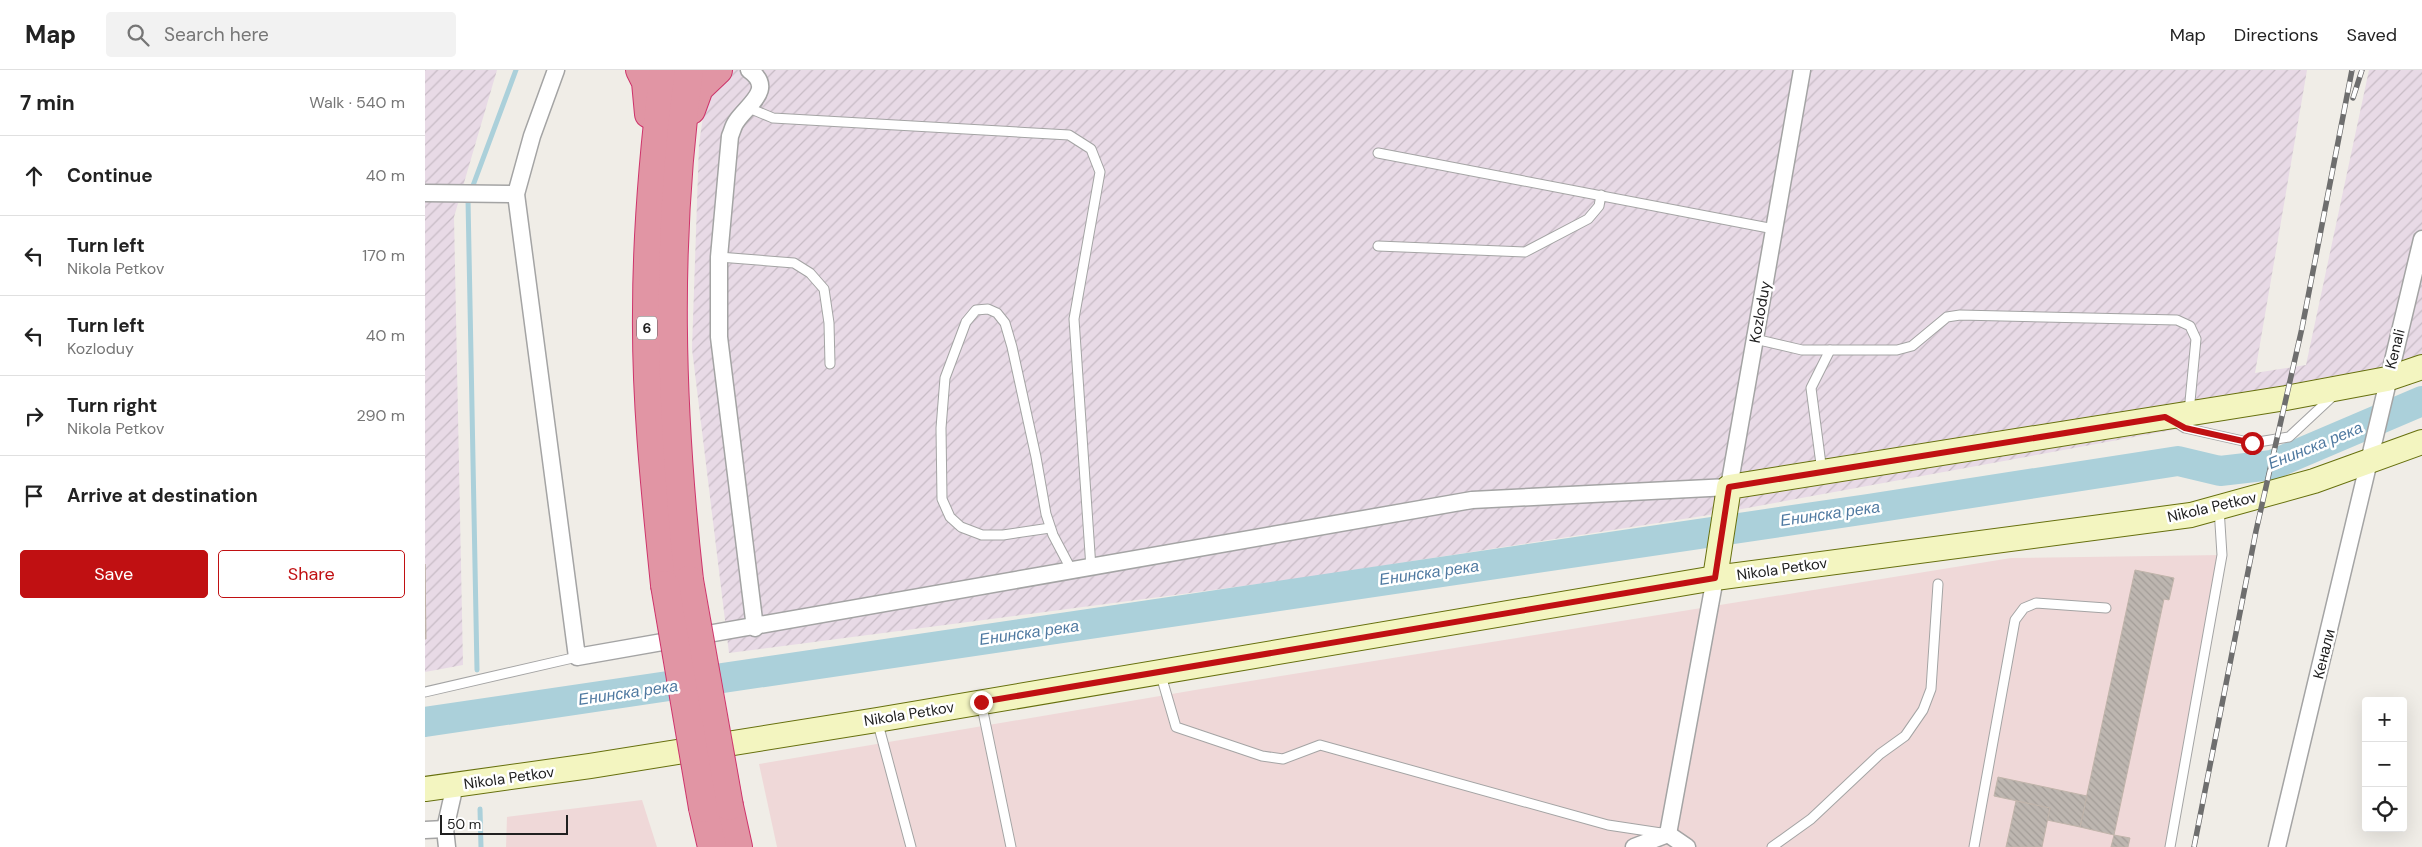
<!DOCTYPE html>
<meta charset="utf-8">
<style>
:root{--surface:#fff;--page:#f2f2f2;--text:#222;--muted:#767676;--line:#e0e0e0;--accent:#c01012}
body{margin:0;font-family:"DM Sans",sans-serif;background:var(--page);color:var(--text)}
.controls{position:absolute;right:15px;bottom:15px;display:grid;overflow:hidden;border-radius:5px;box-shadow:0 5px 20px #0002}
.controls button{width:45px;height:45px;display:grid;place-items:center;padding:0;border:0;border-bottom:1px solid var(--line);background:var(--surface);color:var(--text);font:25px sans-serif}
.scale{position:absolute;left:15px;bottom:12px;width:128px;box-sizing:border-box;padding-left:5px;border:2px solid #202020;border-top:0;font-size:14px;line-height:18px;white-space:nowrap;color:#202020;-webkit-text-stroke:4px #fff;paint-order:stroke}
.stop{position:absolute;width:15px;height:15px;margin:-11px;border:4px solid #c01012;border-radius:50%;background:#fff}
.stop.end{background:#c01012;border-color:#fff;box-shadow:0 1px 5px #0008}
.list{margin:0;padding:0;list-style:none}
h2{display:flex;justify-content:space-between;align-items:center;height:65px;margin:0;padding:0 20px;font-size:21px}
h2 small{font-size:16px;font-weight:400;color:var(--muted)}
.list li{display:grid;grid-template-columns:32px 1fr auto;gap:15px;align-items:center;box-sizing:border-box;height:80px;padding:0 20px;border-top:1px solid var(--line)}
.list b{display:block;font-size:19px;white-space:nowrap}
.list p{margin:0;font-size:16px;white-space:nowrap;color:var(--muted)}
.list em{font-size:16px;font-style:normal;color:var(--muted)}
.actions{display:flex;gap:10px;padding:15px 20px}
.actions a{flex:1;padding:11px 0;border:1px solid var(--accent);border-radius:5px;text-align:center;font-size:18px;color:var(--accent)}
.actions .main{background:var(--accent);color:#fff}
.icon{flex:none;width:28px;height:28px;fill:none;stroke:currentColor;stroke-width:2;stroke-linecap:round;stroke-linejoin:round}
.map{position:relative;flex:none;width:1997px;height:777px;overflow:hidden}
header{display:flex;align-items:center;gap:30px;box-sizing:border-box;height:70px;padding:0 25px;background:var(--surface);border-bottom:1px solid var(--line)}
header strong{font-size:24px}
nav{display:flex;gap:28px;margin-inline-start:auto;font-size:18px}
.search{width:350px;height:45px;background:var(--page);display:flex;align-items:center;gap:12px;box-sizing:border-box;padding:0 18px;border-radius:5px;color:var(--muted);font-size:19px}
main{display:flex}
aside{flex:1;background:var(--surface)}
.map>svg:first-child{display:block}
</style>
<header>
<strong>Map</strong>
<div class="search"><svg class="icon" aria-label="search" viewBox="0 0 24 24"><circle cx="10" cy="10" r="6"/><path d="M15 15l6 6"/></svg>Search here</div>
<nav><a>Map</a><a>Directions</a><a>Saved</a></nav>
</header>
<main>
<aside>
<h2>7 min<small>Walk · 540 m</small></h2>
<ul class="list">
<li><svg class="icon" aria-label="ahead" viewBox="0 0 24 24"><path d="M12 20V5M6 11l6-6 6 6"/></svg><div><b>Continue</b></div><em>40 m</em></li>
<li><svg class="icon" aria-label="left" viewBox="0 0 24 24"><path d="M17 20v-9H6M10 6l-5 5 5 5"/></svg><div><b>Turn left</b><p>Nikola Petkov</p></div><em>170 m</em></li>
<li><svg class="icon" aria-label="left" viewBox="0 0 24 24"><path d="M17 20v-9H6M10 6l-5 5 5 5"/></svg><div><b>Turn left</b><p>Kozloduy</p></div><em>40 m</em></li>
<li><svg class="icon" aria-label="right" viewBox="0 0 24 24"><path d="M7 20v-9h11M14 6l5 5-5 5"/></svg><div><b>Turn right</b><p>Nikola Petkov</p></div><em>290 m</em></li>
<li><svg class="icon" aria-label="arrive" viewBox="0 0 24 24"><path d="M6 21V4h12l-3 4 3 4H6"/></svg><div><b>Arrive at destination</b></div></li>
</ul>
<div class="actions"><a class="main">Save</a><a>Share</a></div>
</aside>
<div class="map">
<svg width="1997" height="777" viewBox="0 0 1997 777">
<defs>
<pattern id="industrial-furrows" width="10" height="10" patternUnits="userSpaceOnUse" patternTransform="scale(1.25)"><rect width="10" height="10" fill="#e8dae6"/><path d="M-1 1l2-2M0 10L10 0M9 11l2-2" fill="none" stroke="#c7bbc5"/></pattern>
<pattern id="building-back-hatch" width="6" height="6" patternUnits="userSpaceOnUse" patternTransform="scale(1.25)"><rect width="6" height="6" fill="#bdb6b0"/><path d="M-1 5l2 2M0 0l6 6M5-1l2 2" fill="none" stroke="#a29c97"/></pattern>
</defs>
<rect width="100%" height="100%" fill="#f0ede7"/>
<g fill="#efd8d8">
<path d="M 1797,485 L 1745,777 L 352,777 L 334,694 L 776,619 L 1586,488 Z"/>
<path d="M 217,730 L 232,777 L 81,777 L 82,747 Z"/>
</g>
<g fill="url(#industrial-furrows)">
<path d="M 0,0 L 72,0 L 29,147 L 38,595 L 0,602 Z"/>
<path d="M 285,0 L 1882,0 L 1830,303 L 1881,295 L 1944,0 L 1997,0 L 1997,295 L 1960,321 L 1284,445 L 865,510 L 304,583 L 267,279 L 274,74 Z"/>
</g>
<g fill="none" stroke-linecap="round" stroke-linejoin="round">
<g stroke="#abd0da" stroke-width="5">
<path d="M 52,600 L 43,129 L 91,0"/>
<path d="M 55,739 L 56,777"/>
</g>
<path stroke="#abd0da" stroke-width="30" d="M 0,652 L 1443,439 L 1753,391 L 1795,401 L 1847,395 L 1997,331"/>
</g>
<g fill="url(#building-back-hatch)" stroke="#c0b4aa">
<path d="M 0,494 L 1,569 L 0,569 Z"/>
<path d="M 1710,500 L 1749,508 L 1744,530 L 1739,529 L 1689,765 L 1655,757 Z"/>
<path d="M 1573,707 L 1662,726 L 1655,757 L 1622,750 L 1625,738 L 1569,726 Z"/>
<path d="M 1591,731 L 1625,738 L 1617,777 L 1581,777 Z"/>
<path d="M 1689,765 L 1705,768 L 1703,777 L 1686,777 Z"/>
</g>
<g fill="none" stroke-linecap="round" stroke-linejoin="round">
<g stroke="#a4a4a4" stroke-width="11">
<g id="lane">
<path d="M 324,38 L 348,48 L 644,65 L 666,79 L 675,102 L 649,249 L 666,498"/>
<path d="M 953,83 L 1349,159"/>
<path d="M 953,176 L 1100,182 L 1163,149 L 1174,136 L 1176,125"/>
<path d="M 294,187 L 369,193 L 385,203 L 399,219 L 404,253 L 405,294"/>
<path d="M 1330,269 L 1377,280 L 1472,280 L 1487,276 L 1522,247 L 1535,245 L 1752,250 L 1765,256 L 1771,269 L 1764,342"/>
<path d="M 1749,351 L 1760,358 L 1827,373 L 1864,367 L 1908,326"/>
<path d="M 1397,402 L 1386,318 L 1405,280"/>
<path d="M 625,458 L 578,465 L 557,465 L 536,457 L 525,447 L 517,429 L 516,358 L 520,308 L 541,252 L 551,240 L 563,239 L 572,243 L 580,253 L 587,277 L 611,387 L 621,444 L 628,465 L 647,501"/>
<path d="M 735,602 L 751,657 L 837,686 L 858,689 L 895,675 L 1183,755 L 1236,763"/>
<path d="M 0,622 L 152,587"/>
<path d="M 556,632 L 586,777"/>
<path d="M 452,650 L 486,777"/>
<path d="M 1347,777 L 1386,749 L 1455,684 L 1480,666 L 1498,640 L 1506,619 L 1513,514"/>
<path d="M 1549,777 L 1590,550 L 1599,538 L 1611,533 L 1681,538"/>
<path d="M 1745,777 L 1797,485 L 1794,438"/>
</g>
</g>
<g stroke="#a4a4a4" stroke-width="19">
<g id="street">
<path d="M 131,0 L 107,66 L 91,124 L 152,587 L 1047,430 L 1304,417 L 1377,0"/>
<path d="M 324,0 C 351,19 322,35 311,52 C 308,56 307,62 305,66 L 294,187 L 294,267 L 330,558"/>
<path d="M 0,123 L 91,124"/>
<path d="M 0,760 L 20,759"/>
<path d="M 1243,764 L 1262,777"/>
<path d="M 22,777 L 20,759 L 30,715"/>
<path d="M 1209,777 L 1243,764 L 1290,508"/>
<path d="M 1852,777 L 1997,169"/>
</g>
</g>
<g stroke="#67700e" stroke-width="26">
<g id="secondary">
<path d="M 1290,508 L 1304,417 L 1861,328 L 1962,309 L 1997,297"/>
<path d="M 0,719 L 165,696 L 452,650 L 1290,508 L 1766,445 L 1889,411 L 1997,372"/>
</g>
</g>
<g stroke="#ce346b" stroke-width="30">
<g id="highway">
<path d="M 215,0 L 221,12 L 224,44"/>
<path d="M 239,0 C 229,81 222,161 222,242 C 221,334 231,425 240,515"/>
<path d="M 266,40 L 274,18 L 293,0"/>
<path d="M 264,510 C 245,338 240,172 264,0"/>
<path d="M 304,736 L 313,777"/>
<path d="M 278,738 L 287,777"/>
</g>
</g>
<use href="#lane" stroke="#fff" stroke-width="9"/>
<use href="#street" stroke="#fff" stroke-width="16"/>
<use href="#secondary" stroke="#f3f5c0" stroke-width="24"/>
<use href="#highway" stroke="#e195a4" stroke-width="28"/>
<g stroke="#6e6e6e" stroke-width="5.5">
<g id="rail">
<path d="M 1928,28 L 1937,0"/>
<path d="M 1769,777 L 1831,461 L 1877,258 L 1927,0"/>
</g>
</g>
<use href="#rail" stroke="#fff" stroke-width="4" stroke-dasharray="11" stroke-linecap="butt"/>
<g stroke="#ce346b" stroke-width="30" stroke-linecap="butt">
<g id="highway-bridge">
<path d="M 264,510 L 304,736"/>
<path d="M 240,515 L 278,738"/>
</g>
</g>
<use href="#highway-bridge" stroke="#e195a4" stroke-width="28"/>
</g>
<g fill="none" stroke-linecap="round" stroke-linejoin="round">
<path stroke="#c01012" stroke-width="6" d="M 556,632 L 1290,508 L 1304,417 L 1740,347 L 1760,358 L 1827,373"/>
</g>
<g text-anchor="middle" stroke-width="5" stroke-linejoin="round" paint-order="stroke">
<rect fill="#fff" stroke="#636363" stroke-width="1" x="212" y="246.5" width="20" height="23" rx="4"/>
<g font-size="14" font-weight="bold" fill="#202020">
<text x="222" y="263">6</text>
</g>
<g font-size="15" fill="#202020" stroke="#fff">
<text transform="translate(1335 242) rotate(-80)" y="5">Kozloduy</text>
<text transform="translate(1970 279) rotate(-76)" y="5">Kenali</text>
<text transform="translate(1787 437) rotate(-13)" y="5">Nikola Petkov</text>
<text transform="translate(1357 499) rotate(-8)" y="5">Nikola Petkov</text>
<text transform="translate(1899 584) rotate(-76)" y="5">Кенали</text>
<text transform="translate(484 644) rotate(-9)" y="5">Nikola Petkov</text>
<text transform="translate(84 708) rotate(-8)" y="5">Nikola Petkov</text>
</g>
<g font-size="16" font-style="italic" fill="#507aa1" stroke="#fff">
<text transform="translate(1890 375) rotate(-22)" y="6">Енинска река</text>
<text transform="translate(1405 443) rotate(-8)" y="6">Енинска река</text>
<text transform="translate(1004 502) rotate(-8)" y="6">Енинска река</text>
<text transform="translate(604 562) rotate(-8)" y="6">Енинска река</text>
<text transform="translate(203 622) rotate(-8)" y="6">Енинска река</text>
</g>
</g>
</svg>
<div class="controls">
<button>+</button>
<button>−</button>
<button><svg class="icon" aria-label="locate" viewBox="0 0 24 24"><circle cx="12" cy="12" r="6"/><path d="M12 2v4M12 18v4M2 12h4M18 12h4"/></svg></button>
</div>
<div class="scale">50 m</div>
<div class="stop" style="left:1827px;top:373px"></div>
<div class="stop end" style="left:556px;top:632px"></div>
</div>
</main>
